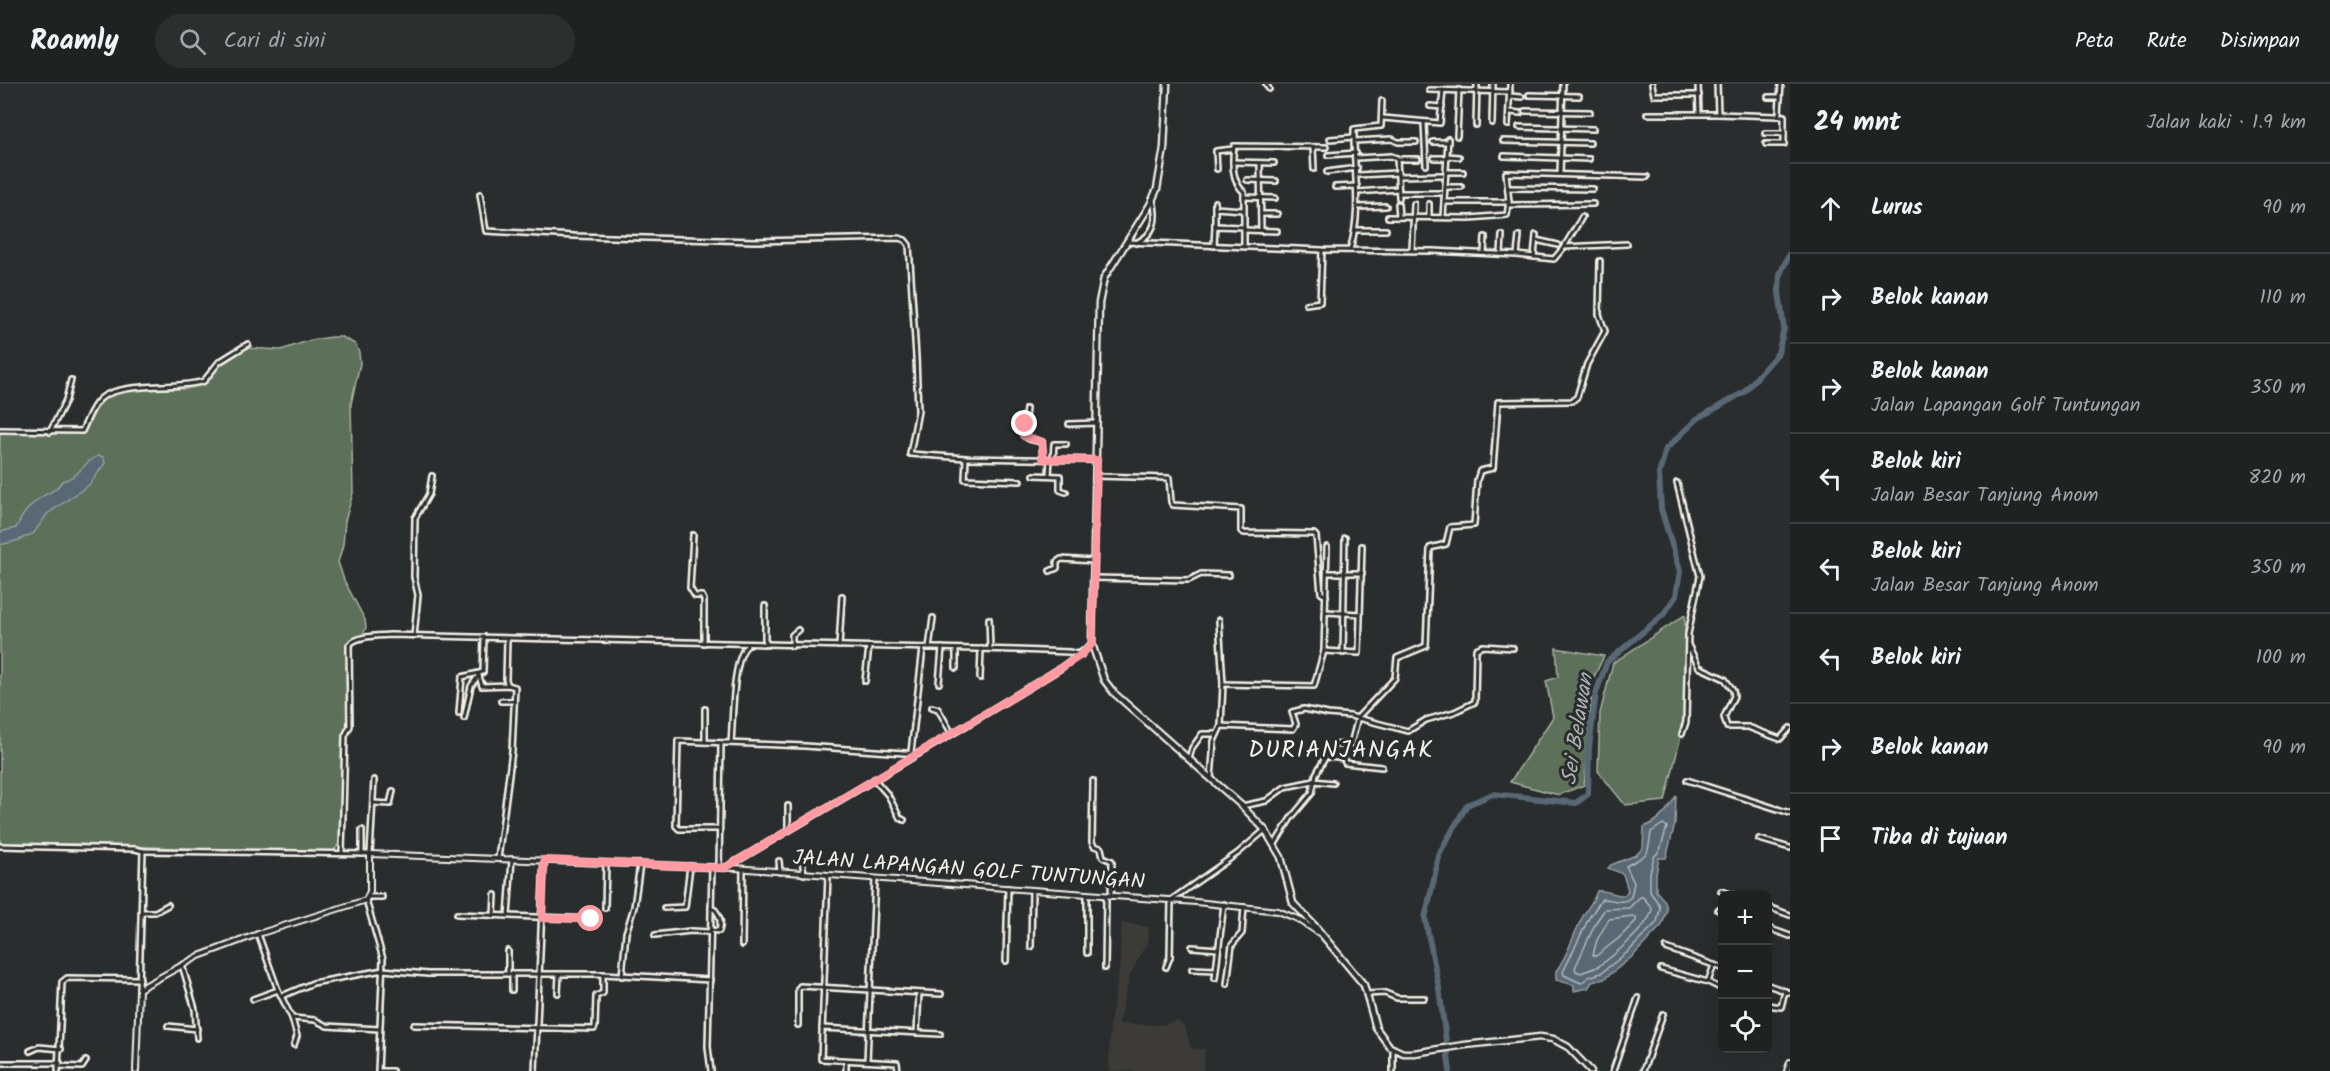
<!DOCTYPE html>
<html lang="id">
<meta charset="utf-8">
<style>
:root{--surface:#202222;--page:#2d2f2f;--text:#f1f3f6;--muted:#a2a4a5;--line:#3d3f40}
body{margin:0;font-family:Kalam,sans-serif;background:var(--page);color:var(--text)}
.controls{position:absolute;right:18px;bottom:18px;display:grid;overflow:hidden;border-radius:9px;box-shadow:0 6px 24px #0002}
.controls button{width:54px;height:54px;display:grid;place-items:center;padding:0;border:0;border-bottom:2px solid var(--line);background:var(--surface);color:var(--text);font:30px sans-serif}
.stop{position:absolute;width:18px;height:18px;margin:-14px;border:4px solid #ff9aa2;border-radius:50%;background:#fff}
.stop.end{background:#ff9aa2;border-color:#fff;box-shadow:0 2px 6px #0008}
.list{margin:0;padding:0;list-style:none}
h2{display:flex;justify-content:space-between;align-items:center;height:78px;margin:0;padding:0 24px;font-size:26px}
h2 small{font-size:20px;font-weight:400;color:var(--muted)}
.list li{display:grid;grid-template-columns:39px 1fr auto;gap:18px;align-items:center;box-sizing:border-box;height:90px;padding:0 24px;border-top:2px solid var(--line)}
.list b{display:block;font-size:22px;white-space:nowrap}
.list p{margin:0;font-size:20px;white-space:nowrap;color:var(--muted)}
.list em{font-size:20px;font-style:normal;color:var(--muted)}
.icon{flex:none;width:33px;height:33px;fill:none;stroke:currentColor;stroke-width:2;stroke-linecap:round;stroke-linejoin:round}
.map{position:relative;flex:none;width:1790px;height:987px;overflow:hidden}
header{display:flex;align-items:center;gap:36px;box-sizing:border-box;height:84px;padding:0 30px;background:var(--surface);border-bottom:2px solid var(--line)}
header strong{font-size:28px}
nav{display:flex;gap:33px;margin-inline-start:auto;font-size:21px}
.search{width:420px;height:54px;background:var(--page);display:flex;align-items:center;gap:15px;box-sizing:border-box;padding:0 21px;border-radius:33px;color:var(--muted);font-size:22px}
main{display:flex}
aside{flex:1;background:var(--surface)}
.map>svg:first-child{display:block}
</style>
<header>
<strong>Roamly</strong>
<div class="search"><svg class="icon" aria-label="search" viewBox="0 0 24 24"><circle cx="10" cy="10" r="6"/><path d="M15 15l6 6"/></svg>Cari di sini</div>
<nav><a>Peta</a><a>Rute</a><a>Disimpan</a></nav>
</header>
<main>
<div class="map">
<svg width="1790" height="987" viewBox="0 0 1790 987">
<rect width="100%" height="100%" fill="#2a2d2e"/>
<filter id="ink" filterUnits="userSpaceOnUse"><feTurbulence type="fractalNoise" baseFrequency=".0167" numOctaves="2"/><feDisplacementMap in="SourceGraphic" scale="12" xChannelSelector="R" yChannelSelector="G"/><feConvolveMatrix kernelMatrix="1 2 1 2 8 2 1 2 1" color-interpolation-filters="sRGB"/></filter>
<g filter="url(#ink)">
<path fill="#3e3b39" d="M 1122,839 L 1149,843 L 1147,858 L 1130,891 L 1118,940 L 1161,941 L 1177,937 L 1185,943 L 1191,965 L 1205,965 L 1203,987 L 1109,987 L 1110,940 L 1119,889 Z"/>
<g fill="#5d705a" stroke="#a8b0a1" stroke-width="1.5">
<path d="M 332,253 L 342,253 L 355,260 L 359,268 L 360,280 L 351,320 L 353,409 L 345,437 L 343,461 L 338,478 L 344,496 L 365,536 L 366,544 L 362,553 L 350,555 L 347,560 L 348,640 L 343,650 L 342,755 L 332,770 L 74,760 L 0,759 L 0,349 L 84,349 L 102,314 L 138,305 L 185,305 L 204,301 L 218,281 L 245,264 L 281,266 L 311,256 Z"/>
<path d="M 1685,531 L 1685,636 L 1665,717 L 1625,721 L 1598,687 L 1600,629 L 1613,579 Z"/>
<path d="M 1556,564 L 1604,572 L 1591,599 L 1591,640 L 1584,701 L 1559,711 L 1510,698 L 1553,633 L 1546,597 L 1558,593 Z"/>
</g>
<g fill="#586774" stroke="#969ea2" stroke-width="1.5">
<path d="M 98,372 L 103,373 L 105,379 L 89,401 L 47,430 L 34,449 L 19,456 L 0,461 L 0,448 L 16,444 C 21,433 30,421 40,414 C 49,408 56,407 62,397 C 82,392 81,379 98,372 Z"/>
<path d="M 1676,712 L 1675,740 L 1666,774 L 1659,774 L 1656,790 L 1656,807 L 1665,817 L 1667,826 L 1662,841 L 1633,872 L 1604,895 L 1592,898 L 1588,904 L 1574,907 L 1574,901 L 1556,896 L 1556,887 C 1569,870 1573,850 1583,832 C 1588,823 1594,817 1597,807 C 1606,805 1614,812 1625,811 L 1628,806 L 1623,790 L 1608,784 L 1611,781 L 1636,771 L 1643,764 L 1644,743 C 1660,737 1667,727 1676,712 Z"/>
</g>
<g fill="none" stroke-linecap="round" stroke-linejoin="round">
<g stroke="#b6baba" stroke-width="1.5">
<path d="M 1663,740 L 1667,743 L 1660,766 L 1654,773 L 1650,789 L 1650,808 L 1659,820 L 1660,825 L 1657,838 L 1629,867 L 1601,889 L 1589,893 L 1581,899 L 1564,891 L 1563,888 L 1589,834 L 1602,815 C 1612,814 1621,822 1631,813 L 1634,799 L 1626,782 C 1648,770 1648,774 1651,748 Z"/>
<path d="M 1640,813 L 1643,813 L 1652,824 C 1652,840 1613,872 1599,882 C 1594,885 1587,886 1581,889 L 1576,887 L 1575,884 L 1596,838 L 1605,825 L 1629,824 Z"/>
<path d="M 1633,832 L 1636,833 L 1636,837 L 1619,854 L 1596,872 L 1593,871 L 1597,856 L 1609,835 Z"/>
</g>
<path stroke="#586774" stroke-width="6" d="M 1450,987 L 1439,904 L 1425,834 L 1440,768 L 1467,721 L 1493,710 L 1576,719 L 1588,710 L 1589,664 L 1596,609 L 1607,578 L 1663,531 L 1676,512 L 1680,487 L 1661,425 L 1659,390 L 1666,365 L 1697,335 L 1744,308 L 1778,269 L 1784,244 L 1779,208 L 1780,190 L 1790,169"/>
<g stroke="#f4f1e8" stroke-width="8">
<g id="minor">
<path d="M 1266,0 L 1269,5"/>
<path d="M 1652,0 L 1654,11 L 1699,11"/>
<path d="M 1698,0 L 1699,30 L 1718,30 L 1717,0"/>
<path d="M 1429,6 L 1510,8"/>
<path d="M 1529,11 L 1579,12"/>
<path d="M 1510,12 L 1522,13"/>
<path d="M 1768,13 L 1780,13"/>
<path d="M 1430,22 L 1442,23"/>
<path d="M 1525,27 L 1590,28"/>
<path d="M 1510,28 L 1520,29"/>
<path d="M 1647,30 L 1699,30"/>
<path d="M 1718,30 L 1777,32 L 1779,29 L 1781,0"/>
<path d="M 1779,32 L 1784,32 L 1784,49"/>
<path d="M 1383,34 L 1440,39 L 1443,6"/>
<path d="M 1424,39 L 1426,81"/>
<path d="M 1492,39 L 1493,0"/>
<path d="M 1476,41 L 1477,0"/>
<path d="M 1508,41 L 1510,0"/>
<path d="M 1519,43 L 1593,45"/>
<path d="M 1765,49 L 1784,49 L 1784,60 L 1766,60"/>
<path d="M 1457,52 L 1459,6"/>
<path d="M 1330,55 L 1354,53"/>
<path d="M 1355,57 L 1392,55 L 1398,58 L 1416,58"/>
<path d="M 1503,57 L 1590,59"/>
<path d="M 1433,58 L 1448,58"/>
<path d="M 1313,63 L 1314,85"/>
<path d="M 1328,71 L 1356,69"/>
<path d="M 1447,72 L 1459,73"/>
<path d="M 1504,72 L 1589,75"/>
<path d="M 1356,74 L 1391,72 L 1397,74 L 1399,114"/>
<path d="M 1434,74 L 1447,74"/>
<path d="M 1397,75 L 1418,75"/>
<path d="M 1233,78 L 1274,79"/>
<path d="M 1260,79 L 1261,147"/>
<path d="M 1217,85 L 1216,67 L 1233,65"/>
<path d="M 1327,88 L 1357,84"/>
<path d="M 1446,88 L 1463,88"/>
<path d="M 1560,90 L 1563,0"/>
<path d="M 1358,91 L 1398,89"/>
<path d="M 1398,92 L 1442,91"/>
<path d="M 1247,96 L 1276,97"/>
<path d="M 1335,103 L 1357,102"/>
<path d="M 1445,103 L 1461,103"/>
<path d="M 1508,104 L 1593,105"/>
<path d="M 1358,108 L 1398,105"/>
<path d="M 1399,109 L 1441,109"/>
<path d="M 480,110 L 486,147 L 574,152 L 755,157 L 899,154 L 905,156 L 909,161 L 916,273 L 918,327 L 910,370 L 966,374 L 1095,376"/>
<path d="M 1244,113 L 1275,114"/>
<path d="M 1215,118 L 1215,142"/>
<path d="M 1444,118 L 1508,118"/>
<path d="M 1398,120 L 1399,133"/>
<path d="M 1429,120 L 1429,133"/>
<path d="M 1508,121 L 1593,120"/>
<path d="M 1358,123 L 1386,122"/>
<path d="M 1215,124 L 1243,126"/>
<path d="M 1261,130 L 1277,130"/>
<path d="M 1388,133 L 1470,134 L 1507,131 L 1509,118 L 1506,89 L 1647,93"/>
<path d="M 1443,133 L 1448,55"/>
<path d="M 1244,143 L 1244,108 C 1232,98 1232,77 1234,62 L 1326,63"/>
<path d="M 1244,146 L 1277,147"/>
<path d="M 1356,146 L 1386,146"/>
<path d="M 1536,156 L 1558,161"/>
<path d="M 1127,158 L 1322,166 L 1433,167 L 1517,171 L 1554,175 L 1564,163 L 1582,133"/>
<path d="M 1136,159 C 1155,150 1158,136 1153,116"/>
<path d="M 1214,162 L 1215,142 L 1244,143 L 1244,162"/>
<path d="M 1564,163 L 1627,160"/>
<path d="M 1350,166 C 1363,123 1353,88 1354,45 L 1381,42 L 1382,17"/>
<path d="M 1412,166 L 1414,120"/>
<path d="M 1484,169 L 1485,153"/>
<path d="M 1501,170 L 1502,151"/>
<path d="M 1517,171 L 1519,152"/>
<path d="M 1534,173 L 1536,151"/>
<path d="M 1306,220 L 1320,218 L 1322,166"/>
<path d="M 1026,325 L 1023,351 L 1029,355 L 1042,358 L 1043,375"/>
<path d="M 1069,340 L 1097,339"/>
<path d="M 0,346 L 82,347 C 87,337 91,323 100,315 C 119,297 178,306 204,297 L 219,278 L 248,260"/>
<path d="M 50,348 L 66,316 L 71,296"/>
<path d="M 966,374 L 965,395 L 1020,397"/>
<path d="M 1053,375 L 1054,360 L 1066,360"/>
<path d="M 1034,391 L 1060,392 L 1060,406 L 1066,408"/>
<path d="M 1049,391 L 1050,375"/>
<path d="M 1096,392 L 1169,394 L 1171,418 L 1173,421 L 1241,425 L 1241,447 L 1244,449 L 1314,450 L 1316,452 L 1321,509 L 1326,512"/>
<path d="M 1677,399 L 1700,492 L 1688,550 L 1686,638 L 1682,650"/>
<path d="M 693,451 L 690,504 L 695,512 L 702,512 L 704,516 L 704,559"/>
<path d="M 1050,487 L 1057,484 L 1057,478 L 1061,475 L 1094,477"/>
<path d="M 1327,489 L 1362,489"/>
<path d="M 1094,494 L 1189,496 L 1201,490 L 1229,491"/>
<path d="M 765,522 L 765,555 L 767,561"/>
<path d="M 1326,528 L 1360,530"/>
<path d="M 989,535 L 990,565"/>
<path d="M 414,552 L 418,511 L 414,493 L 415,434 L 429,410 L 432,392"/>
<path d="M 507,555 L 506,596 L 508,601"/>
<path d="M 1688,561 L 1699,583 L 1725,595 L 1733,606 L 1734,612 L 1724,633 L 1727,643 L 1748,643 L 1780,655 L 1790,644"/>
<path d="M 792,562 L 792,551 L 798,546"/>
<path d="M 839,562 L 842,512"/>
<path d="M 929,564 L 933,534"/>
<path d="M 1324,567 L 1359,569 L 1362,462"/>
<path d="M 1343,569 L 1345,454"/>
<path d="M 956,584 L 956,565"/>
<path d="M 479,592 L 482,602 L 508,601 L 515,603 L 512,667 L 498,775"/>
<path d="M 980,594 L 981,565"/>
<path d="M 865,597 L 869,563"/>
<path d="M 939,599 L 942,564"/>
<path d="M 1223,600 L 1314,602 L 1324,567 L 1327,463"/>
<path d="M 501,617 L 514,617"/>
<path d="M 932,623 L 938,625 L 952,650"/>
<path d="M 705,625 L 705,658"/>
<path d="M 459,629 L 462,593 L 483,588 L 484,553"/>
<path d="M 464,634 L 471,602 L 479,591"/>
<path d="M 1221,642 L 1293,645 L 1296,640 L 1292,628 L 1304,625 L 1328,630 L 1350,632 L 1408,647 L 1426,636 L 1454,628 L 1475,618 L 1476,565 L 1483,562 L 1513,564"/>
<path d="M 731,659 C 733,638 732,574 747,562"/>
<path d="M 911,668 L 923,564"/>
<path d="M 1330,673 L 1344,675 L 1345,679 L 1382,683"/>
<path d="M 1189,675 L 1192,664 L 1202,650 L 1216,650"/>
<path d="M 1211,694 L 1214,657 L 1221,642 L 1223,600 L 1219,536"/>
<path d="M 874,695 L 888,711 L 900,734 L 904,736"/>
<path d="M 1687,696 L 1790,729"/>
<path d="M 1093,697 L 1092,758 L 1094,762 L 1101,764 L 1103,773 L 1112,777 L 1111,812"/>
<path d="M 373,719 L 390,720 L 393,707"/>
<path d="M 788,722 L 788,747"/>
<path d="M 1242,722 L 1266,717 L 1285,703 L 1314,697 L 1333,699"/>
<path d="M 719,745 L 679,745 L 676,742 L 678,657 L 805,662 L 918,670"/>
<path d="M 1759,755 L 1790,764"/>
<path d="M 1275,760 L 1291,734 L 1312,709 L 1316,690 L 1325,674 L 1330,673 L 1333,661 L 1351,660 L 1358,633 L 1395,594 L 1397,574 L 1426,562 L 1430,464 L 1446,460 L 1450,443 L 1474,441 L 1477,396 L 1480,387 L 1493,384 L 1498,318 L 1572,317 L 1577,313 L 1587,280 L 1605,247 L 1599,230 L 1600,177"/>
<path d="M 0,762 L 135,765 L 143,767 L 139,905"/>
<path d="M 143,767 L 370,770 L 374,696"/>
<path d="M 342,769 L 345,652 L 350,642 L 349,561 C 358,551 378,552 390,551 L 1017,566 L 1069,568 L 1081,571"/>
<path d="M 362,770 L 362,746"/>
<path d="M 802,775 L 804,790"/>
<path d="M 779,777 L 780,788"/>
<path d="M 719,784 L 721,660"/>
<path d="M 725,784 L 952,650 L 1061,584 L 1092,560"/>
<path d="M 828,791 L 821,975 L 897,979 L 898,987"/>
<path d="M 1721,807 L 1735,812"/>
<path d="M 1087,810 L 1087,869"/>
<path d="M 369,813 L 382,813"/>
<path d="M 366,816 L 383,875 L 378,987"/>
<path d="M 1768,823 L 1790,831"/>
<path d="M 605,824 L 606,779"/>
<path d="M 664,824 L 685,823 L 690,782"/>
<path d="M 1718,826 L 1722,828"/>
<path d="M 142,828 L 155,828 L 168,821"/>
<path d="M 457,830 L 591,835"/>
<path d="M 494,832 L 495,811"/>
<path d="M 508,832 L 512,775"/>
<path d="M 1768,844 L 1790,852"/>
<path d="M 710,846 L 719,847 C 722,839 720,832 715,826 L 711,824"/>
<path d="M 258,850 L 278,906 L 292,934 L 315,936 L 327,942 L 379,945"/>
<path d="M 655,851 L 691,847 L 710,848"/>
<path d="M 742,861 L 743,785"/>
<path d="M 1031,863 L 1032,806"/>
<path d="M 1192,863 L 1218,865"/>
<path d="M 1666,864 L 1722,884"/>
<path d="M 508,867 L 508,889"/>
<path d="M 1006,877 L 1008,804"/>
<path d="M 182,881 L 195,925 L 197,954"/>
<path d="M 1714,881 L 1708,898 L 1722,905"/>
<path d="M 1166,883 L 1170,873 L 1171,816 L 1238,769 L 1265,746"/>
<path d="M 1105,884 L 1106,812"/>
<path d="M 1192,885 L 1216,886"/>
<path d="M 1661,885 L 1708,898"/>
<path d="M 512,889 L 512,906"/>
<path d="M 622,892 L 626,849 L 634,823 L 640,780"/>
<path d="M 1215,894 L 1224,820"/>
<path d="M 1227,900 L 1232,861 L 1242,849 L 1244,823"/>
<path d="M 1768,901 L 1790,909"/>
<path d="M 558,909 L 559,891"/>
<path d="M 1367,910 L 1385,909 L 1397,914 L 1424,914"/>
<path d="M 282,912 L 313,899 L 383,886 L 428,890 L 603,890 L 710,896"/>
<path d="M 253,915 L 278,906"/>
<path d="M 1768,921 L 1781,923 L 1785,907"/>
<path d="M 292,934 L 297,952 L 294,961"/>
<path d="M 414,941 L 594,945 L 595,943 L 596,912 L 603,909 L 603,891"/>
<path d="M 798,941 L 798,905 L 800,902 L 941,910"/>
<path d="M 168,942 L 197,945"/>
<path d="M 822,944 L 940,950"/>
<path d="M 917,949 L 919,909"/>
<path d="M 1393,964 L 1393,987"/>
<path d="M 30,967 L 39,963 L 61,965"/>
<path d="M 867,977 L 875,795"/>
<path d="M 0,979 L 60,979"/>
<path d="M 58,982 L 82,983 L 86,977"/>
<path d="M 58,987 L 62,898 L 67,894 L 140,895"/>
<path d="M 378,987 L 392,987"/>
<path d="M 535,987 L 544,777"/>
<path d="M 711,987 L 708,963 L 712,783"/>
<path d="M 846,987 L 846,977"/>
<path d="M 1613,987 L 1638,914"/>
<path d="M 1643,987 L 1663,930"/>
</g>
</g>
<g stroke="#f4f1e8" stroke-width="8">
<g id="tertiary">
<path d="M 136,987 L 139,905 L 199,872 L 258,850 L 366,816 L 370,807 L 370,770 L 735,784 L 1196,818 L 1278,827 L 1298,835 L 1319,849"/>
<path d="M 1787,987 L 1790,978"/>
</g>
</g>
<g stroke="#f4f1e8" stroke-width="9">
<path id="primary" d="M 1167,0 L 1164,64 L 1157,105 L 1150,121 L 1104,194 L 1099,219 L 1092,560 L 1104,596 L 1114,609 L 1242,722 L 1265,746 L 1281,773 L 1293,819 L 1314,841 L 1364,901 L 1376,944 L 1390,963 L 1403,969 L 1414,969 L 1465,961 L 1540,953 L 1553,955 L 1568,963 L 1591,987"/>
</g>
<use href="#minor" stroke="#2a2d2e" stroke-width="3"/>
<use href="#tertiary" stroke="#2a2d2e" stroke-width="4"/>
<use href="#primary" stroke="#2a2d2e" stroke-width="4.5"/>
</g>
</g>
<g fill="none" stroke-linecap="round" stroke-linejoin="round" filter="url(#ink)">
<path stroke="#ff9aa2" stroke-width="8" d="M 591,835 L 542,834 L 544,776 L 725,784 L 1038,598 L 1081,571 L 1092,560 L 1097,376 L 1043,375 L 1042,358 L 1024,352 L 1025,340"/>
</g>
<g text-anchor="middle" stroke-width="6" stroke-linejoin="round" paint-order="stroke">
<g font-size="21" fill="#f4f1e8" stroke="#2a2d2e">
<text transform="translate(969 785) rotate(4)" y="7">JALAN LAPANGAN GOLF TUNTUNGAN</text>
</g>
<g font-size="22" font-style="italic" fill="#aeb3b4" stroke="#2a2d2e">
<text transform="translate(1576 645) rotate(-81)" y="8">Sei Belawan</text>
</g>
<g font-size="24" letter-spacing="1.5" fill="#f4f1e8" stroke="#2a2d2e">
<text x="1341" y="673">DURIANJANGAK</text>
</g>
</g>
</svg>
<div class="controls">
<button>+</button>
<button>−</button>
<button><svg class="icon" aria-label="locate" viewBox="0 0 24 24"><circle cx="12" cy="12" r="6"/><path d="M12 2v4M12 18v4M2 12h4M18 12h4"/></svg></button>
</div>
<div class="stop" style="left:591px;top:835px"></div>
<div class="stop end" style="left:1025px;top:340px"></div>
</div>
<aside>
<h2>24 mnt<small>Jalan kaki · 1.9 km</small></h2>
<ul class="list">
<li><svg class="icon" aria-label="ahead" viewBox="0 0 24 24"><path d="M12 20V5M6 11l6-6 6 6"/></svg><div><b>Lurus</b></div><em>90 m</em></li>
<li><svg class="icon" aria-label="right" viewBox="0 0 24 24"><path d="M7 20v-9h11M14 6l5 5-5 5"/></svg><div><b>Belok kanan</b></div><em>110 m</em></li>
<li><svg class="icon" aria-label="right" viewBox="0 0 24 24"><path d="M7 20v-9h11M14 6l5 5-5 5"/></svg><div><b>Belok kanan</b><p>Jalan Lapangan Golf Tuntungan</p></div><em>350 m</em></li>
<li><svg class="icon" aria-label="left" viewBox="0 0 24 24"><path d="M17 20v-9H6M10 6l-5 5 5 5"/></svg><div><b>Belok kiri</b><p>Jalan Besar Tanjung Anom</p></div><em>820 m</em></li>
<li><svg class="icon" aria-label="left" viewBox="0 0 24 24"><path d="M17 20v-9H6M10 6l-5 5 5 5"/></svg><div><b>Belok kiri</b><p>Jalan Besar Tanjung Anom</p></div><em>350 m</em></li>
<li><svg class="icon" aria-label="left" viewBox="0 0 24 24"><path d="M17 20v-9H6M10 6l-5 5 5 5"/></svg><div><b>Belok kiri</b></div><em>100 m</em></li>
<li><svg class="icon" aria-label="right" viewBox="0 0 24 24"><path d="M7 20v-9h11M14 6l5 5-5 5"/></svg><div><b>Belok kanan</b></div><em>90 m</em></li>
<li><svg class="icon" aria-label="arrive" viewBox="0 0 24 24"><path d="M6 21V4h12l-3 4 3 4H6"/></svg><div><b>Tiba di tujuan</b></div></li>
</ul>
</aside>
</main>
